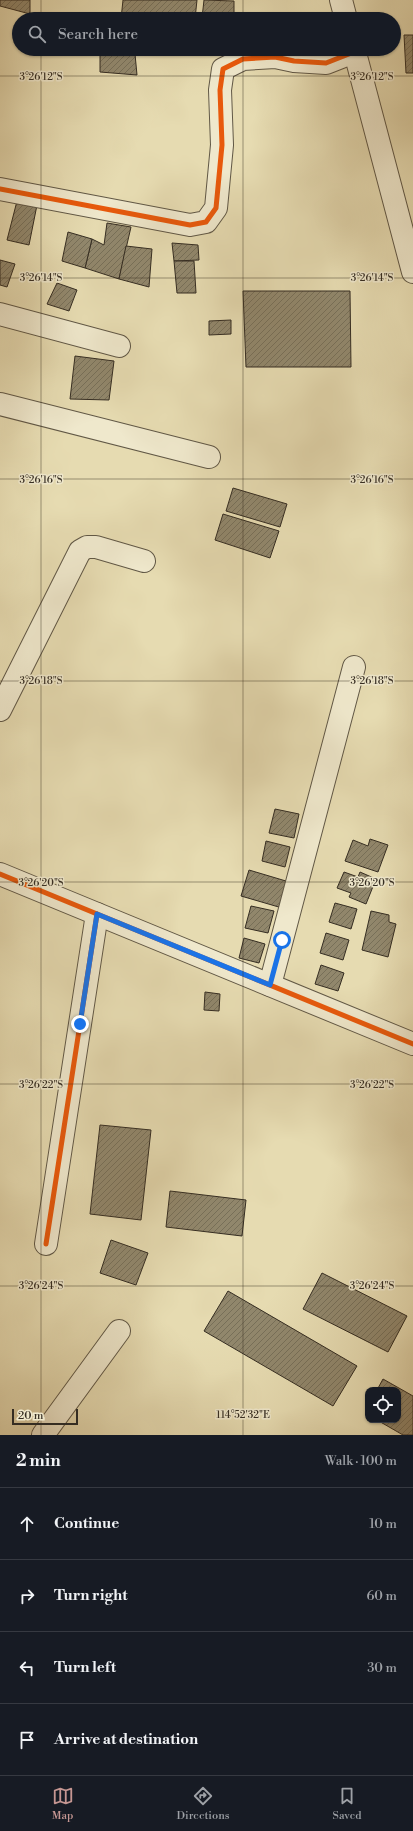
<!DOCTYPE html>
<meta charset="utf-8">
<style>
:root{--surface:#171b24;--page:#20242c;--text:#f1f3f6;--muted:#9ea1a6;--line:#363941;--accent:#c59692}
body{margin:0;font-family:"Libre Bodoni",serif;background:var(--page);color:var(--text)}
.controls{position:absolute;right:12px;bottom:12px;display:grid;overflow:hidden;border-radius:8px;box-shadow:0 1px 3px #0004}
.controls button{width:36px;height:36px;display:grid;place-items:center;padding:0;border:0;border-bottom:1px solid var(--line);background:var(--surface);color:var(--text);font:20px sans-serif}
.scale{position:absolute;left:12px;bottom:10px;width:66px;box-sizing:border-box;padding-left:4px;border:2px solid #352d22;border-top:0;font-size:11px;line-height:14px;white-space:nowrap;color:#352d22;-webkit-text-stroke:3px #efe8cc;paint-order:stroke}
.stop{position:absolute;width:12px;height:12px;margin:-9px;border:3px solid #1a73e8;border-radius:50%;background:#fff}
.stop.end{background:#1a73e8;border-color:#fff;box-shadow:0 1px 4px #0008}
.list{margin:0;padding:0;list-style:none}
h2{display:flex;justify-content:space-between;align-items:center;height:52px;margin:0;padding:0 16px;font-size:17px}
h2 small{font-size:13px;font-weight:400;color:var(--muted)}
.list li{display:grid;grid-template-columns:26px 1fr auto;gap:12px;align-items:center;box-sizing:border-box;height:72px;padding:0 16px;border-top:1px solid var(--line)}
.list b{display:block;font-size:15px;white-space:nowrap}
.list em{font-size:13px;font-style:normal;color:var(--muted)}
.icon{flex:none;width:22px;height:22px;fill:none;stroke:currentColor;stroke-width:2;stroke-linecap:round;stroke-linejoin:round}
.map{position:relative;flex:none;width:413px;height:1435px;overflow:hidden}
.search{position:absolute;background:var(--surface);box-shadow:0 1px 3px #0004;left:12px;right:12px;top:12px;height:44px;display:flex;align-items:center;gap:10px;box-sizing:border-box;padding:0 14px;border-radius:22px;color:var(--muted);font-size:15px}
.sheet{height:340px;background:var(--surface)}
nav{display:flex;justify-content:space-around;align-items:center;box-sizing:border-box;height:56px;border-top:1px solid var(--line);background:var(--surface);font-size:11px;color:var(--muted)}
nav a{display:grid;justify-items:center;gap:2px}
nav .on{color:var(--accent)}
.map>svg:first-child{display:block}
</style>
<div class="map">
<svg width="413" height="1435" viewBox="0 0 413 1435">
<defs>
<pattern id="building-hatch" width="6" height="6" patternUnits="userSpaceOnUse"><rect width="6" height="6" fill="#91876c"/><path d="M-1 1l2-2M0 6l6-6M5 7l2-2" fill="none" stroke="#776f58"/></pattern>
</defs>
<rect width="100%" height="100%" fill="#e6dbb1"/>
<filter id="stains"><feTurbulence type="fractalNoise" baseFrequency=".005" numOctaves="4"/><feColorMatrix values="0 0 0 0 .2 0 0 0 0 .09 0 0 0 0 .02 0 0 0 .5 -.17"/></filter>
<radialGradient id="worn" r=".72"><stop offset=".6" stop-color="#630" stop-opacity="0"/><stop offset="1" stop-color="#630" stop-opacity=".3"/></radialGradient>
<g fill="url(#building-hatch)" stroke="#352d22">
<path d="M 0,0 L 30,0 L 30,14 L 0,6 Z"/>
<path d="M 123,0 L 197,0 L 195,19 L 121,19 Z"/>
<path d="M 204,0 L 234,1 L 234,16 L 202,18 Z"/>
<path d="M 404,35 L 413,35 L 413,73 L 406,73 Z"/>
<path d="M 101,49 L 136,49 L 135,54 L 100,50 Z"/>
<path d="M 100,50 L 135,54 L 137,75 L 100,72 Z"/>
<path d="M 17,201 L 37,205 L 29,245 L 7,240 Z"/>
<path d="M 107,223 L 131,227 L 119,279 L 85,268 L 92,239 L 104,245 Z"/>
<path d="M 68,232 L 92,239 L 85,268 L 62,261 Z"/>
<path d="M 172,243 L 198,245 L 199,260 L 174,261 Z"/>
<path d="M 126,246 L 152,249 L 149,287 L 119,279 Z"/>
<path d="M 0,260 L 15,264 L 7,287 L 0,285 Z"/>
<path d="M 174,261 L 194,261 L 196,293 L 177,293 Z"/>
<path d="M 57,283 L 77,290 L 69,311 L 47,304 Z"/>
<path d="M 243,291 L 350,291 L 351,367 L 246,367 Z"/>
<path d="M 231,320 L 231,334 L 209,335 L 209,321 Z"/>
<path d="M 75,356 L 114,361 L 109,400 L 70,399 Z"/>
<path d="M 233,488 L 287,504 L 280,527 L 226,511 Z"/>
<path d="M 223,514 L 279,531 L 270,558 L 215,540 Z"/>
<path d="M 275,809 L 299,814 L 294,838 L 269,833 Z"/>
<path d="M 370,839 L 388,845 L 378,872 L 345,861 L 353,840 L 368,846 Z"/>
<path d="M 266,841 L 290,847 L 285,867 L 262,861 Z"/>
<path d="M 249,870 L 296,884 L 289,910 L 241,896 Z"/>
<path d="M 344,872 L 358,877 L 360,872 L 376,879 L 366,904 L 349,897 L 351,893 L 337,888 Z"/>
<path d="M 335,903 L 357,909 L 351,929 L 329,922 Z"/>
<path d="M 251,906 L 274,911 L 268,933 L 245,928 Z"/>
<path d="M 371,911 L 389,915 L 389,922 L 396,924 L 388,957 L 362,950 Z"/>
<path d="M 326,933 L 349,940 L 343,960 L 320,953 Z"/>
<path d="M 244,938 L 265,944 L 259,963 L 239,958 Z"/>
<path d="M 321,965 L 344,973 L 338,991 L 315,984 Z"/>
<path d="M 205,992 L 220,994 L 219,1011 L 204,1010 Z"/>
<path d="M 100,1125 L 151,1130 L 141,1220 L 90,1214 Z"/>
<path d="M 170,1191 L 246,1200 L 242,1236 L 166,1227 Z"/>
<path d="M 111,1240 L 148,1253 L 136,1285 L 100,1273 Z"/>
<path d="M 322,1273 L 407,1316 L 388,1352 L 303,1309 Z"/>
<path d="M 228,1291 L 357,1366 L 333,1406 L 204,1331 Z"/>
<path d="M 383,1379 L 413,1396 L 413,1435 L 403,1435 L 377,1420 L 398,1420 L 398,1390 L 377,1390 Z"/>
</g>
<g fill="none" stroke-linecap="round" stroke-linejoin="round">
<g stroke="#615846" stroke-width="24">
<g id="minor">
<path d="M 341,0 L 346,19"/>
<path d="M 354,49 L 413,272"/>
<path d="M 0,189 L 190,225 L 206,222 L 216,208 L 222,145 L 220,90 L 223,69 L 243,59 L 275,57 L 294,61 L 326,63 L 354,52"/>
<path d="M 0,314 L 119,346"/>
<path d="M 0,404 L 209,457"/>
<path d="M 0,710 L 80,551 L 87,547 L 96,547 L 144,561"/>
<path d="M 0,874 L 413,1044"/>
<path d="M 270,985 L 354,667"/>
<path d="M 46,1244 L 97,914"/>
<path d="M 43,1435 L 119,1331"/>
</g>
</g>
<use href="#minor" stroke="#efe8cc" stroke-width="22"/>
<g stroke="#efe8cc" stroke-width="8">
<g id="cycleway">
<path d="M 0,189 L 190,225 L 206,222 L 216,208 L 222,145 L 220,90 L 223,69 L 243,59 L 275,57 L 294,61 L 326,63 L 354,52"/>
<path d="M 0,874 L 413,1044"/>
<path d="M 46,1244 L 97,914"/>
</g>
</g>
<use href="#cycleway" stroke="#e8590c" stroke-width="5"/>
</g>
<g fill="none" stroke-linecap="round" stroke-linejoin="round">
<path stroke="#1a73e8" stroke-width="5" d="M 80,1024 L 97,914 L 270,985 L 282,940"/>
</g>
<path fill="none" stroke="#352d22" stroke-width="1" stroke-opacity="0.45" d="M 41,0 L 41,19M 243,0 L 243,19M 41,49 L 41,1435M 243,49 L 243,1435M 0,76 L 413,76M 0,278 L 413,278M 0,479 L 413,479M 0,681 L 413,681M 0,882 L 413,882M 0,1084 L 413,1084M 0,1286 L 413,1286"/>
<g font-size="10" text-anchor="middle" fill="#352d22" stroke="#efe8cc" stroke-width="3" stroke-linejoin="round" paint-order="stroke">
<text x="41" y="80">3°26'12"S</text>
<text x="372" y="80">3°26'12"S</text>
<text x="41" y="281">3°26'14"S</text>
<text x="372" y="281">3°26'14"S</text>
<text x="41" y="483">3°26'16"S</text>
<text x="372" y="483">3°26'16"S</text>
<text x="41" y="684">3°26'18"S</text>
<text x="372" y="684">3°26'18"S</text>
<text x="41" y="886">3°26'20"S</text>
<text x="372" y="886">3°26'20"S</text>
<text x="41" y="1088">3°26'22"S</text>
<text x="372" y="1088">3°26'22"S</text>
<text x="41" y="1289">3°26'24"S</text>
<text x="372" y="1289">3°26'24"S</text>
<text x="243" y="1418">114°52'32"E</text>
</g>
<rect width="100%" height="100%" filter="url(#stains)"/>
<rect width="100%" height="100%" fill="url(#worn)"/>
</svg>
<div class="controls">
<button><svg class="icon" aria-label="locate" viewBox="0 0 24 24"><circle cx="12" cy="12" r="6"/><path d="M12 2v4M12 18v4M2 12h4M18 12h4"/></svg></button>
</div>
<div class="scale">20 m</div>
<div class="stop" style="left:282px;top:940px"></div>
<div class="stop end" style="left:80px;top:1024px"></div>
<div class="search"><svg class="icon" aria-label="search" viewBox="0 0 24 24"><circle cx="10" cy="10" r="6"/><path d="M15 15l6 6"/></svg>Search here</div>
</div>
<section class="sheet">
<h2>2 min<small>Walk · 100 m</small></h2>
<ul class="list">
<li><svg class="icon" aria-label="ahead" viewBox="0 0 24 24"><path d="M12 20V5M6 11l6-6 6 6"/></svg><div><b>Continue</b></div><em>10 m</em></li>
<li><svg class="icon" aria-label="right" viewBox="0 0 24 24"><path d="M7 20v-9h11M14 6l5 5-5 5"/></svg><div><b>Turn right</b></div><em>60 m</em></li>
<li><svg class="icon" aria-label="left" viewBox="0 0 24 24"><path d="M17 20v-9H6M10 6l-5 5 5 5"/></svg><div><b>Turn left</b></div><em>30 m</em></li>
<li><svg class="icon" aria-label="arrive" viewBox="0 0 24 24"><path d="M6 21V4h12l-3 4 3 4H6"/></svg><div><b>Arrive at destination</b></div></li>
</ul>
</section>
<nav>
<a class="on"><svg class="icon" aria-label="map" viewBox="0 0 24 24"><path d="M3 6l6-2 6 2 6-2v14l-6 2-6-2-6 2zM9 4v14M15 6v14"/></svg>Map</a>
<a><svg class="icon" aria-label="directions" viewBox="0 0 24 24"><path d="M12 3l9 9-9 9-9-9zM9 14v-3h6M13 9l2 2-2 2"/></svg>Directions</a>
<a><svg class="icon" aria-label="saved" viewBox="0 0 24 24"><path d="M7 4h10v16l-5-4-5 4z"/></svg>Saved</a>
</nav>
